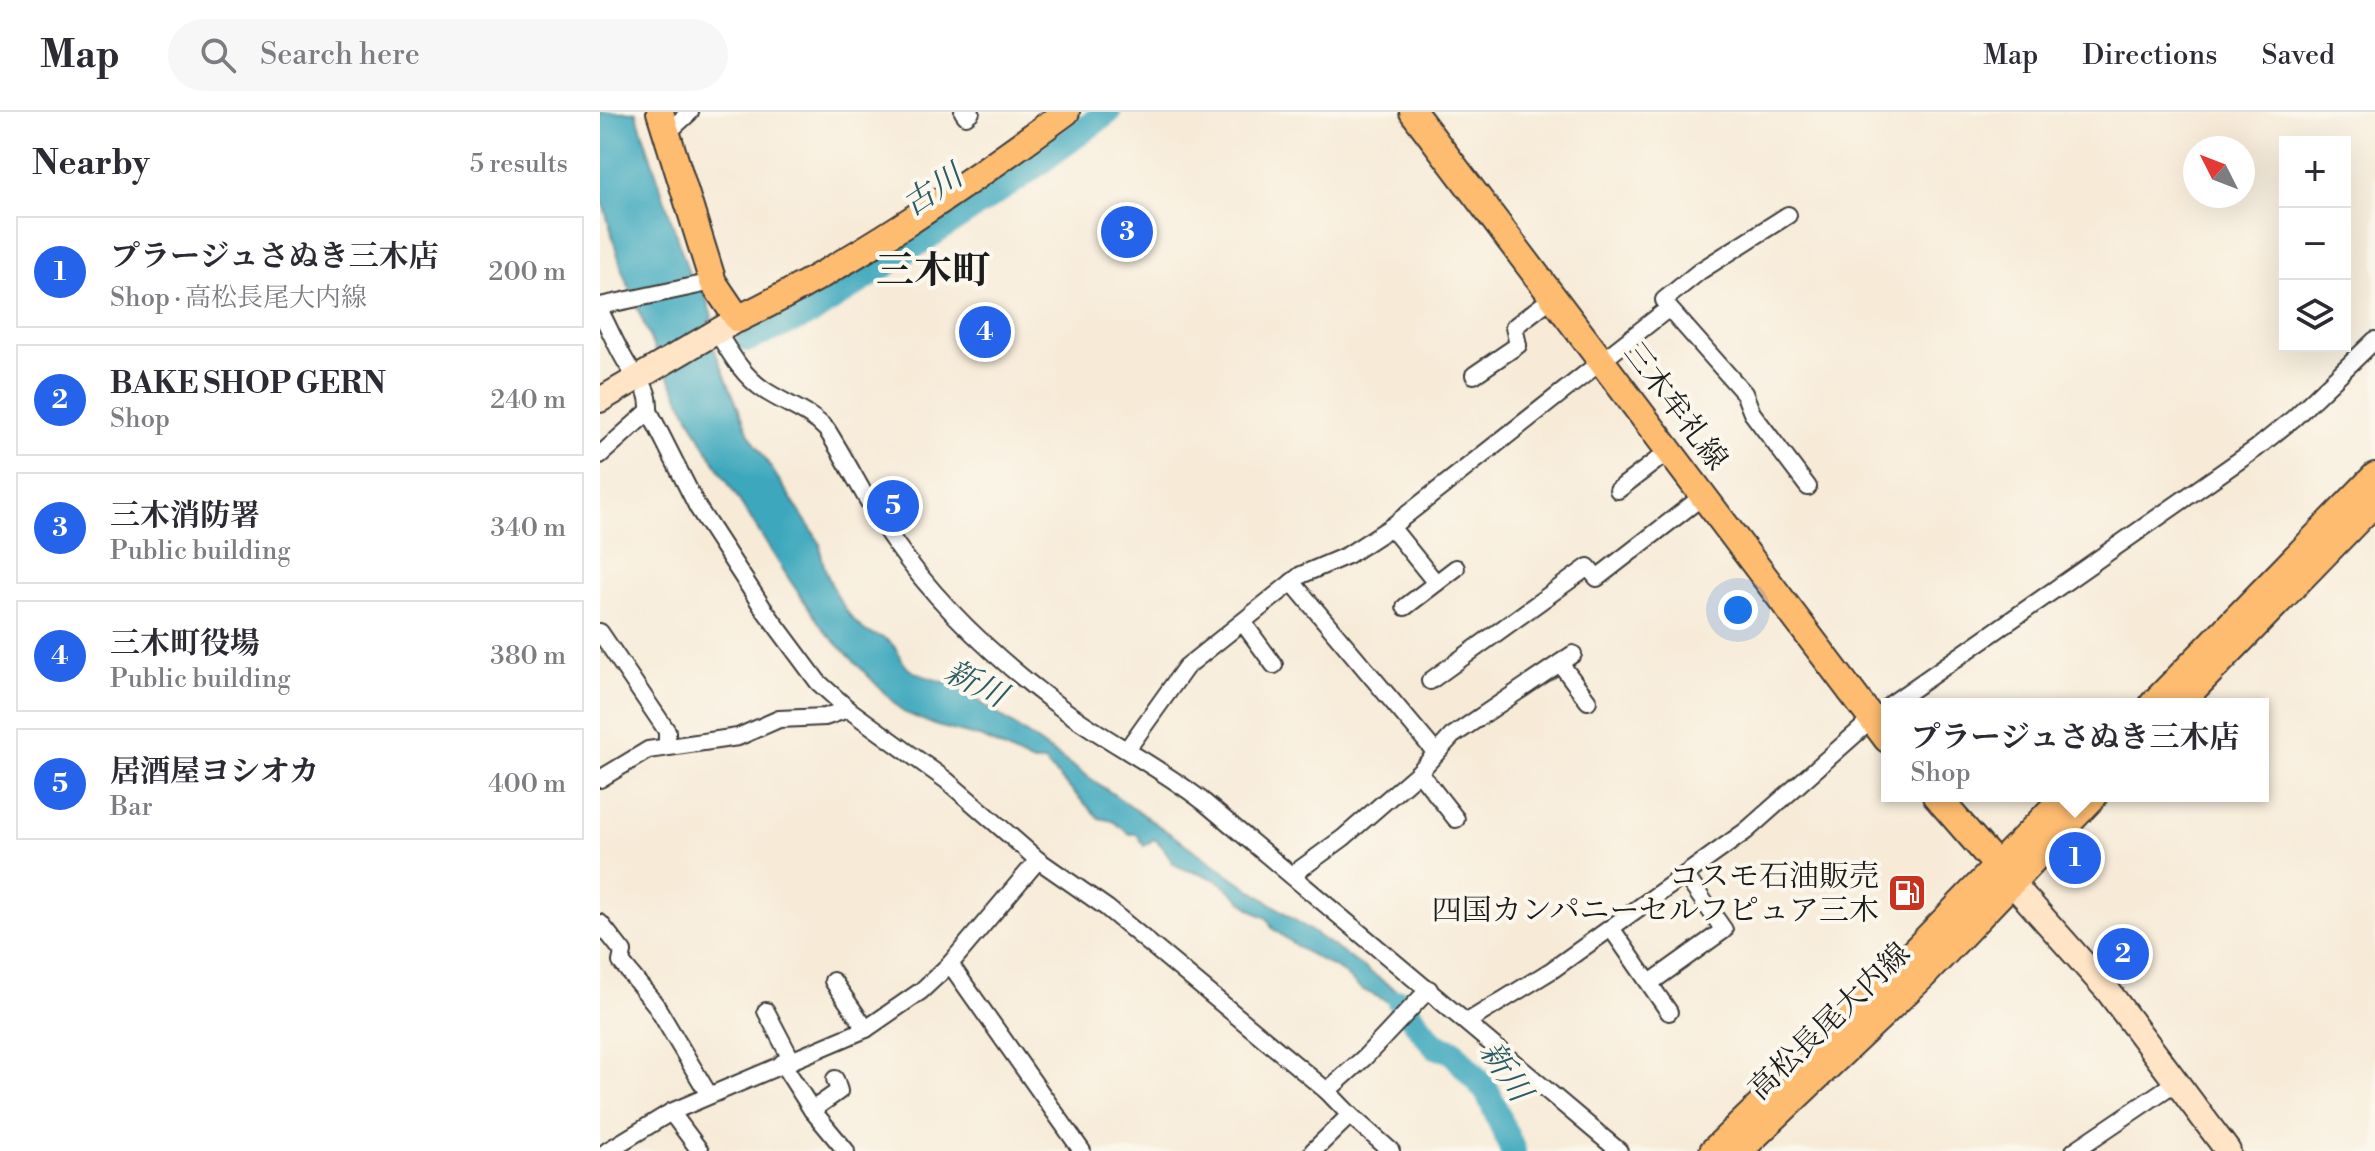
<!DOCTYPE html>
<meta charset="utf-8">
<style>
:root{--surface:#fff;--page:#f7f7f7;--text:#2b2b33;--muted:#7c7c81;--line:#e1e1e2;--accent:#2563eb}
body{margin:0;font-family:"Libre Bodoni","Noto Serif JP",serif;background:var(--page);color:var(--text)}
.controls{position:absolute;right:24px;top:24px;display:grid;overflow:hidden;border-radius:0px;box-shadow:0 8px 32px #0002}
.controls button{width:72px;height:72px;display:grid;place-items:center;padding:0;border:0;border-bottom:2px solid var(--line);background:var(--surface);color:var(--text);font:40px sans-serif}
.compass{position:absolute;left:1583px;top:24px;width:72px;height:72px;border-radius:50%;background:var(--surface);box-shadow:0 8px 32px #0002;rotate:312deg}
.you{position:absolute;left:1138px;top:498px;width:28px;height:28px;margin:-20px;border:6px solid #fff;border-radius:50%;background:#1a73e8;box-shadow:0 0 0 12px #1a73e833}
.badge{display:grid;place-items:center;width:52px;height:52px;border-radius:50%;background:var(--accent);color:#fff;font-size:26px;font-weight:700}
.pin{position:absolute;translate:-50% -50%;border:4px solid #fff;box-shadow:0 2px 8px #0006}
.popup{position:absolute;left:1281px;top:586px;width:388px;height:104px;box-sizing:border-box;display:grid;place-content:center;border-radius:0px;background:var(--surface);filter:drop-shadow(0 2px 6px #0005);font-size:26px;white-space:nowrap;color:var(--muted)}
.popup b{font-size:30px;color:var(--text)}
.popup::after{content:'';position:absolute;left:50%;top:100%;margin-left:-16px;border:16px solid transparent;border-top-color:var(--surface)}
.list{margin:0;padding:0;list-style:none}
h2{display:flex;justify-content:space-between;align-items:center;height:104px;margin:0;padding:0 32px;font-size:34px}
h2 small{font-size:26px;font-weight:400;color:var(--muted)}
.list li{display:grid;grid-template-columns:52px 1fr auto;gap:24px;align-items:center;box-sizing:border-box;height:112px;margin:0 16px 16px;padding:0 16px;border:2px solid var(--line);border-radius:0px}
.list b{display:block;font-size:30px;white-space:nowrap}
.list p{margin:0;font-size:26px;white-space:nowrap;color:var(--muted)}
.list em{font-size:26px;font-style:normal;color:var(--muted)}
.icon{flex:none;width:44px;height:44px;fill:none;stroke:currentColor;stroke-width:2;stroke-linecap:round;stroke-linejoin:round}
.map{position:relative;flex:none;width:1775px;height:1039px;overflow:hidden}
header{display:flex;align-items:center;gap:48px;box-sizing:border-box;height:112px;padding:0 40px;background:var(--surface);border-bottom:2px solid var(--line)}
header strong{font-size:38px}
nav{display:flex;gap:44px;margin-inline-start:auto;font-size:28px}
.search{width:560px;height:72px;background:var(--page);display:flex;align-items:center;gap:20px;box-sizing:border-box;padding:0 28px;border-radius:44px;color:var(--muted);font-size:30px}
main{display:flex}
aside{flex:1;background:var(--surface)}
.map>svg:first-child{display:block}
</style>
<header>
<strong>Map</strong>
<div class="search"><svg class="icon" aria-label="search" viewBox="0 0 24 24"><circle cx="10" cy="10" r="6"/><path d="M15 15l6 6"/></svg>Search here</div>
<nav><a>Map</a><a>Directions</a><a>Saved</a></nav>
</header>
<main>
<aside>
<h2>Nearby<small>5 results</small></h2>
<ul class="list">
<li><span class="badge">1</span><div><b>プラージュさぬき三木店</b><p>Shop · 高松長尾大内線</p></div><em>200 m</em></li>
<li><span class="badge">2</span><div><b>BAKE SHOP GERN</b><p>Shop</p></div><em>240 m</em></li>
<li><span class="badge">3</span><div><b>三木消防署</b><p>Public building</p></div><em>340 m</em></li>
<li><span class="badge">4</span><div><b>三木町役場</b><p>Public building</p></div><em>380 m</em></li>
<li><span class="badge">5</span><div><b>居酒屋ヨシオカ</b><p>Bar</p></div><em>400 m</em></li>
</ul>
</aside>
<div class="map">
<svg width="1775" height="1039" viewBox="0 0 1775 1039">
<rect width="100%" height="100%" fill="#fbf7ec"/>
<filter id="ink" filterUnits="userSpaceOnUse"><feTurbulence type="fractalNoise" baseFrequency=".0125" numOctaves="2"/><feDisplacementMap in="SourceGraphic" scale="16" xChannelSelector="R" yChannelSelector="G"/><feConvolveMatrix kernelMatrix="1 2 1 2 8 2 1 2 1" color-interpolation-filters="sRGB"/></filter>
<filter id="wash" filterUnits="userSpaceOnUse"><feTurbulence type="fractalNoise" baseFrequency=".006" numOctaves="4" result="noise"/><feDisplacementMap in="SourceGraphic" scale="32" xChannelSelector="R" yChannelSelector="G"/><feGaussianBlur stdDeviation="1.8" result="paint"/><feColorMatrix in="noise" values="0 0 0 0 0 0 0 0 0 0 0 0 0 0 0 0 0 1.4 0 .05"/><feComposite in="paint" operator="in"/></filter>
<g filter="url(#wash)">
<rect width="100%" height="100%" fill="#f7ebd8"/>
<path fill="#3da8bd" stroke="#2c626c" stroke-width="2" d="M 0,0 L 36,0 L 90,165 L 101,169 L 112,205 L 106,217 L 149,322 L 220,431 C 221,459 242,500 264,518 C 270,523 280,523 287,528 C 298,534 300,550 309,557 C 322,566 343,569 357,574 L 806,885 L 829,910 L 822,917 L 791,891 L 761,877 L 741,859 L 702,838 L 672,816 L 667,806 C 647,799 635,779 616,768 C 605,762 581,758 574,752 C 566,743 565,733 554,727 L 544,734 L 537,722 L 529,722 L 513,709 L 499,706 L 444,650 L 431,650 L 383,626 L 337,614 L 303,600 L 224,518 L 189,467 L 104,333 L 54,236 L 23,161 L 0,81 Z"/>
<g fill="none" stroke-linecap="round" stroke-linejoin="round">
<g stroke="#3da8bd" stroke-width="26">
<path d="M 148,227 L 211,201 L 418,66 L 508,0"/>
<path d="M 800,890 L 835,934 L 852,939 L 888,981 L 913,1039"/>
</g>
</g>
</g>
<g filter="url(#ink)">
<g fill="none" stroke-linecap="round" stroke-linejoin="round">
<g stroke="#3d3b38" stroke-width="20">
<g id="street">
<path d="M 363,0 L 366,4 L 371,0"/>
<path d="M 67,21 L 90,0"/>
<path d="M 0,194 L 113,170"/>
<path d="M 1069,196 L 1144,281 L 1152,301 L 1208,375"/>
<path d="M 0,199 C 9,216 16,233 26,250 C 37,269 50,273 49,299 L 0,343"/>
<path d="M 117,220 C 130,241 143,264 164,278 C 185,292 209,299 227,318 C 250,354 268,393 293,428 C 337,492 395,546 456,592 C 503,628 557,653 604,690 L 1019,1039"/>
<path d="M 874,263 L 918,233 L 914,215 L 953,185"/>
<path d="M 49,299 L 98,396 L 163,496 L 218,570 L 248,597 L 346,668 L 438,748 L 507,796 L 727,979"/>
<path d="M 1018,378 L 1069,339"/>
<path d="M 791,415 L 836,471"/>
<path d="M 692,470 L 836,641"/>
<path d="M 805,495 L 856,456"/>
<path d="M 644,512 L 674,553"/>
<path d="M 0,520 L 67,619 L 67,635"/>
<path d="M 960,551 L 988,589"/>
<path d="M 830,569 L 988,455 L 997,466 L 1103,384"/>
<path d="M 1291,592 L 1657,336 L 1694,306 L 1775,228"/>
<path d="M 528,636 L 586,555 L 701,463 L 748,443 L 791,415 L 1069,196 L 1064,188 L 1100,159 L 1188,103"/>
<path d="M 819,660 L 856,707"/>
<path d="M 0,667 L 48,638 L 138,625 L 179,607 L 225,605 L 248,597"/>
<path d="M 692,763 L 743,726 L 819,660 L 852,624 L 973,542"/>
<path d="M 0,811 L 23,840 L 21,850 L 55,892 L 109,983"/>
<path d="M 1011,816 L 1069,900"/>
<path d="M 350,852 L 482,1039"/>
<path d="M 233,869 L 266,917"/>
<path d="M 1050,871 L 1124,818 L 1085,763"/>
<path d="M 166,899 L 191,947"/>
<path d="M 867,910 L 952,858 L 1146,719 L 1278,602"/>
<path d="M 182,951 L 212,998 L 246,1039"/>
<path d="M 212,998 L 239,979 L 235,967"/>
<path d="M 71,1000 L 100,1039"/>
<path d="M 750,1003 L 791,1039"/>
<path d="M 7,1039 L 71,1000 L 266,917 L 321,879 L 350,852 L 438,748"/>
<path d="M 713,1039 L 750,1003 L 727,979 L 765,945 L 829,877"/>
<path d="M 1474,1039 L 1576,970"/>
</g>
</g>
<g stroke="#3d3b38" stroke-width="28">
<g id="secondary">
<path d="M 0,288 L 138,207"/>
<path d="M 1412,771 L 1508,879 L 1628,1039"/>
</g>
</g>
<g stroke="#3d3b38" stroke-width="30">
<g id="primary">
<path d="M 60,0 L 113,170 L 138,207 C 256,150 361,77 466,0"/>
<path d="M 813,0 L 1287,627"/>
<path d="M 1553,592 L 1775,364"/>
<path d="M 1579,592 L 1775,390"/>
<path d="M 1336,684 L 1407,765"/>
<path d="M 1113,1039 L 1234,922 L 1465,684"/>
<path d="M 1139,1039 L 1323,864 L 1494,684"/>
</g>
</g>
<use href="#street" stroke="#fff" stroke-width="16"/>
<use href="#secondary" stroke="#ffe4c6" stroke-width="24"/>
<use href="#primary" stroke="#febc70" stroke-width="26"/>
</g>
</g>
<defs>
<g id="fuel-square" transform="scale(2)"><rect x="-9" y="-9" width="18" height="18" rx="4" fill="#c8321e" stroke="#fbf7ec"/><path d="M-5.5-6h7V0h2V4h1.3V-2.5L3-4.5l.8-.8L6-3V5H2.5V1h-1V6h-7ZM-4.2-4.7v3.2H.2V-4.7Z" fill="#fff"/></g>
</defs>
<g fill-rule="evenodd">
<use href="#fuel-square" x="1307" y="781"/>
</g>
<g text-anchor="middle" stroke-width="8" stroke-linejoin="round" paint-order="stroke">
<g font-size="30" fill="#1c1c1c" stroke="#fbf7ec">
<text transform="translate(1076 294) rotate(53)" y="10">三木牟礼線</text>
<text transform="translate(1229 909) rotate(-44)" y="10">高松長尾大内線</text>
</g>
<g font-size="30" fill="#1c1c1c" stroke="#fbf7ec" text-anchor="end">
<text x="1279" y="774">コスモ石油販売<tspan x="1279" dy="34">四国カンパニーセルフピュア三木</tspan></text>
</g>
<g font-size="32" font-style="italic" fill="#2b5b64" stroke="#fbf7ec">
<text transform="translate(332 78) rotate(-34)" y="11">古川</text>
<text transform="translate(376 571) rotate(27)" y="11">新川</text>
<text transform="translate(906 959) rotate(56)" y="11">新川</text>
</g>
<g font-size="38" font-weight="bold" fill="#1c1c1c" stroke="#fbf7ec">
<text x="333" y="171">三木町</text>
</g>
</g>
</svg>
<div class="controls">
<button>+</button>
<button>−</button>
<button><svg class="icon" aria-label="layers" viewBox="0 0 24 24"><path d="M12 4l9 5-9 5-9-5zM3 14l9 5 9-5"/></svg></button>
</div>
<svg class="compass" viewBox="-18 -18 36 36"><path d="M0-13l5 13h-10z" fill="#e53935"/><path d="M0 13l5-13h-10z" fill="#7c7c81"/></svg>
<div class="you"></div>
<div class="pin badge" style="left:1475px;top:746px">1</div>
<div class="popup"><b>プラージュさぬき三木店</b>Shop</div>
<div class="pin badge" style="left:1523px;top:842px">2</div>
<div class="pin badge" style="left:527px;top:120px">3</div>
<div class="pin badge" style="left:385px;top:220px">4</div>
<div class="pin badge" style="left:293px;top:394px">5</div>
</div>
</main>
